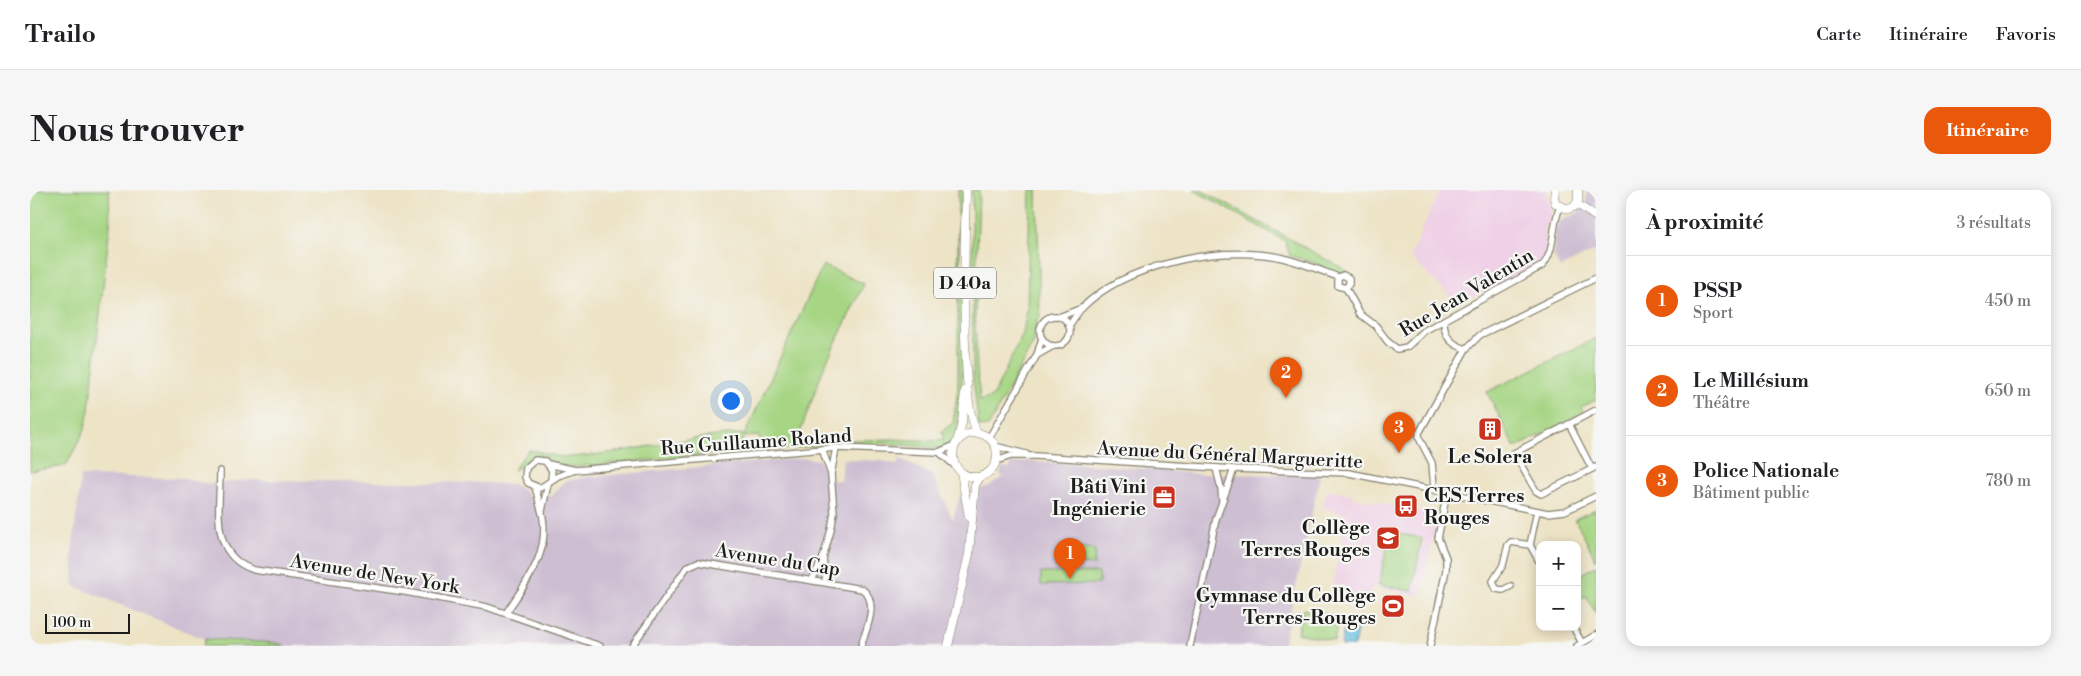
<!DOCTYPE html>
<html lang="fr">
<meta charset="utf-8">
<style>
:root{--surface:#fff;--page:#f6f6f6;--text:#202124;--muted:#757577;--line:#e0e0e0;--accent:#ea580c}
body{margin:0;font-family:"Libre Bodoni",serif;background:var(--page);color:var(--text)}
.controls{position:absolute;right:15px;bottom:15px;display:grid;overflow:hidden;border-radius:10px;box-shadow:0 2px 12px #0003}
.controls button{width:45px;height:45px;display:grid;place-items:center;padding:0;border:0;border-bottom:1px solid var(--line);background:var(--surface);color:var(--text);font:25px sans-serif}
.scale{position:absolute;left:15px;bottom:12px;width:85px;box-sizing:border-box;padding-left:5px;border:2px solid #1c1c1c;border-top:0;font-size:14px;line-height:18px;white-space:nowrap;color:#1c1c1c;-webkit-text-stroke:4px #f6f6f2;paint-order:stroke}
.you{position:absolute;left:700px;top:210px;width:18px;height:18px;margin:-12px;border:4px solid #fff;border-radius:50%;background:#1a73e8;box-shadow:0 0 0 8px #1a73e833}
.badge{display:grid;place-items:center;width:32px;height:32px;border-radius:50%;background:var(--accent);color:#fff;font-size:16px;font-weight:700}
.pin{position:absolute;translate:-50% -41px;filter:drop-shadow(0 1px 2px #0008)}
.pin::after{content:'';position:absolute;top:26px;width:18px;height:15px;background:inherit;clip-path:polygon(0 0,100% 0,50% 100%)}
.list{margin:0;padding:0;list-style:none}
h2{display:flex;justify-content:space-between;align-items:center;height:65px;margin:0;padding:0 20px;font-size:21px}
h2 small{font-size:16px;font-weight:400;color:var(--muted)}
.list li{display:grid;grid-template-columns:32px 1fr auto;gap:15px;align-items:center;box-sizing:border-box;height:90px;padding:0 20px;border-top:1px solid var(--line)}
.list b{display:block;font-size:19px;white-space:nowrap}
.list p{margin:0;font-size:16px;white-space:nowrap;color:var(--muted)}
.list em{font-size:16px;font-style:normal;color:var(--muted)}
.map{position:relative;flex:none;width:1566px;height:456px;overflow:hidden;border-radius:15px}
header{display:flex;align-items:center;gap:30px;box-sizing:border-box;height:70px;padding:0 25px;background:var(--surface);border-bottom:1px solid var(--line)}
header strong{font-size:24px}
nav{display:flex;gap:28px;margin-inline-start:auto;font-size:18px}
.intro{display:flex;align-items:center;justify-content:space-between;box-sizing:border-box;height:120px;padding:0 30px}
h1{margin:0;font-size:35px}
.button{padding:12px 22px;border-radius:15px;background:var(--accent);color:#fff;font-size:18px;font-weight:700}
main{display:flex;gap:30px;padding:0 30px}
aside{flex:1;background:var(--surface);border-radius:15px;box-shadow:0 2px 12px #0003}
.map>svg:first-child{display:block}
</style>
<header>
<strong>Trailo</strong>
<nav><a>Carte</a><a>Itinéraire</a><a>Favoris</a></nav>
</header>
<div class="intro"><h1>Nous trouver</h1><a class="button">Itinéraire</a></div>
<main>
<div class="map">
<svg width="1566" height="456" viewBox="0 0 1566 456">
<rect width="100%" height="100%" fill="#f6f6f2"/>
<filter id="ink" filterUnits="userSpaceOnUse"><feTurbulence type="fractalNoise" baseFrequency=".02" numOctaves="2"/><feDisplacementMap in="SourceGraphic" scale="10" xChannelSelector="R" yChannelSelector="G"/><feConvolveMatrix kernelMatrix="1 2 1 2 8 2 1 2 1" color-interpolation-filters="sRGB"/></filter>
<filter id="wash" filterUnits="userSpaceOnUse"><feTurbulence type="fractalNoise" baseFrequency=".0096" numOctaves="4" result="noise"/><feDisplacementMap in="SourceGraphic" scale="20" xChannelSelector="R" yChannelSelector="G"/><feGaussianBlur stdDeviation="1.12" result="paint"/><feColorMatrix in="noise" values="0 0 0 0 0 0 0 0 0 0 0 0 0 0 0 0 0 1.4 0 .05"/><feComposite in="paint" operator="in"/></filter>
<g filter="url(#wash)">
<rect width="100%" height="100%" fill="#ede3c5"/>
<g fill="#efd0e6">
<path d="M 1410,0 L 1517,0 L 1521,24 L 1518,34 L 1513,37 L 1516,54 L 1515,62 L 1510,73 L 1428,114 L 1380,67 Z"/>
<path d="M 1298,299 L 1322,304 L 1322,307 L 1408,325 L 1391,407 L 1343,396 L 1339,410 L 1303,407 L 1304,402 L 1301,401 L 1317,324 L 1292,318 Z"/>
</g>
<g fill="#cdbed2">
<path d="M 1557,0 L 1566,0 L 1566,60 L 1530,78 L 1523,65 L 1526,38 L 1532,30 L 1546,24 L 1556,15 Z"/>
<path d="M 775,268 L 789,270 L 795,281 L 796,291 L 811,290 L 813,269 L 852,271 L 868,275 L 869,268 L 902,285 L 923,330 L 930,305 L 959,296 L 974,286 L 970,286 L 972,277 L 980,279 L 980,274 L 999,271 L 1081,276 L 1170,284 L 1290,285 L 1253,456 L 257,456 L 175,449 L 44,396 L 42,365 L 51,286 L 149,288 L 179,294 L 220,290 L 458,293 L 484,295 L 496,302 L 500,309 L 522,306 L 535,291 L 557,287 Z"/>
</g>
<g fill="#a6d583" stroke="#617850">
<path d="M 0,0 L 79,0 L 80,35 L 59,220 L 55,239 L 36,276 L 0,281 Z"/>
<path d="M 928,0 L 932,0 L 929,55 L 932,91 L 932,198 L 926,248 L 919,255 L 909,258 L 851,253 L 845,256 L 808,255 L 738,260 L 728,246 L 714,247 L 708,262 L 544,277 C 539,276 533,277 528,275 C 520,272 516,265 506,266 C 497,268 492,278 483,280 L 498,260 C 512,261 525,268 539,267 C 598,264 654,246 713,244 L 714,246 L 793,75 L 834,94 L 794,177 L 768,248 L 783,251 L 860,249 L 913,251 L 912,241 L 923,233 L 928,198 Z"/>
<path d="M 942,0 L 949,0 L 945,123 L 947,179 L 950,211 L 962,207 L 966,200 L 993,143 L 997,120 L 1000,0 L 1007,0 L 1010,127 C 1004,134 1004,141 1005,150 L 959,236 L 949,237 L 943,189 Z"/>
<path d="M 1164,0 L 1171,0 L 1319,82 L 1307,83 L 1279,71 L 1260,66 L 1255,51 Z"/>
<path d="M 1566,148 L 1566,210 L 1551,217 L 1554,223 L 1485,258 L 1457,202 Z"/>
<path d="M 1566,319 L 1566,370 L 1545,329 Z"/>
<path d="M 1360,342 L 1392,348 L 1382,401 L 1349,395 Z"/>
<path d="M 1045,358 L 1065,360 L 1064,375 L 1044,373 Z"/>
<path d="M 1566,376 L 1566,424 L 1556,406 L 1547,410 L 1547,386 Z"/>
<path d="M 1011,383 L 1069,383 L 1069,394 L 1011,395 Z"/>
<path d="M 1273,419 L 1309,427 L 1304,451 L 1267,443 Z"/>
<path d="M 175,449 L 246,453 L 257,456 L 173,456 Z"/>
</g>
<path fill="#64bfe2" stroke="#406e7f" d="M 1315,431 L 1329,432 L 1324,456 L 1311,456 Z"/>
</g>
<g filter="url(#ink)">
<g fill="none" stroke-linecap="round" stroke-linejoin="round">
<g stroke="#848070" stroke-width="8">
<g id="minor">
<path d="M 1308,87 L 1313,85 L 1319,88 L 1319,94 L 1316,98 L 1330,124 L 1346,136 L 1358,152 L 1367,159 L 1377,157 L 1394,141 L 1512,76 C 1526,61 1521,36 1530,17"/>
<circle cx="1025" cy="141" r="15"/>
<path d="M 1029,127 L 1052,118"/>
<path d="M 1414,131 C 1414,147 1421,154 1436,159"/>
<path d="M 1039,136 C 1043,130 1047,123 1052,118 C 1094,75 1186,56 1243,66 C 1266,70 1287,79 1308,87 L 1308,96 L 1316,98"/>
<path d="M 1007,165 L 1023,156"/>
<path d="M 1566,220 L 1484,263 L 1506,301 L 1511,304 L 1566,277"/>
<path d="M 1539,234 L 1562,279"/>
<path d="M 959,248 L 1007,165 L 1012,148"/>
<path d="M 965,256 L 996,264"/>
<path d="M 792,259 L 801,284"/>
<path d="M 966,271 L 981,266 L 1006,266 L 1204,279 L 1319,283 L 1518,323 L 1535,321 L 1566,306"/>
<path d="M 518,274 L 546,280 L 806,258 L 909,262"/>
<path d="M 924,275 L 909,262 L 925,255"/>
<path d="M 1186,278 L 1191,298 L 1192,310"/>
<path d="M 190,281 C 190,319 179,365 224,380 L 375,402 L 457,417 L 570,456"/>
<path d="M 521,290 L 522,280 L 515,271 L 505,270 L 496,278 L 495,287 L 498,293 L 510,298 L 528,286 L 546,280"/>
<path d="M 1404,298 L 1402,273 L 1389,248 L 1389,243 L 1436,159 L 1450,145 L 1566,88"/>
<path d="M 512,321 L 518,294"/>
<path d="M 1507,321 L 1500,355 L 1510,373"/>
<path d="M 793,368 L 796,392"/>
<path d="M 782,390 L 793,368 L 801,340 L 804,323 L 801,284 L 806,258"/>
<path d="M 1481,396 L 1473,400 L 1466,399 L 1463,391 L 1473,375 L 1478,355 L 1481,352 L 1500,355"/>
<path d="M 476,423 C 498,390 524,358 510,316 C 508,310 508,304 505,298"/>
<path d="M 1543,437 L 1552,453"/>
<path d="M 602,456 L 657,377 L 668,372 L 832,399 C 850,412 836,439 831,456"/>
<path d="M 1160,456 L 1186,329 L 1204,279"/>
<path d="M 1400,456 L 1416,380 L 1416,368 L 1408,348 L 1417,302"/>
<path d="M 1547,456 L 1566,445"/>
</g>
</g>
<g stroke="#848070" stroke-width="9">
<g id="major">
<path d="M 936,0 C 935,38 929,221 948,243"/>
<path d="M 1525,0 L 1524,8 L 1526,14 L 1538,19 L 1544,17 L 1548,11 L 1548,0"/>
<path d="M 1547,14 L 1566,27"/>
<circle cx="945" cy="265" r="22"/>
<path d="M 927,251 L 932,233 L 935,201"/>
<path d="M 931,282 L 939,327"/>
<path d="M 918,456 L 939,364 L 945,295 L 950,287"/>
</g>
</g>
<use href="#minor" stroke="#fff" stroke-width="5.5"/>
<use href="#major" stroke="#fff" stroke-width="8"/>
</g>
</g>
<defs>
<g id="building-square" transform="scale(1.25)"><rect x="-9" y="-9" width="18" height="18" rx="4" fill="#c8321e" stroke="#f6f6f2"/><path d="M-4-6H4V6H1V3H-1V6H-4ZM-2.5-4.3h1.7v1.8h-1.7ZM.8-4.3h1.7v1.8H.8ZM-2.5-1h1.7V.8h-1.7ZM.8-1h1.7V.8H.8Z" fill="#fff"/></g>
<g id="office-square" transform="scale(1.25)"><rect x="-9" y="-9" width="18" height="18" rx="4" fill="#c8321e" stroke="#f6f6f2"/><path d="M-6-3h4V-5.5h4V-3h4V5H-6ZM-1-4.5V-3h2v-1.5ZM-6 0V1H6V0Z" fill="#fff"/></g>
<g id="bus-square" transform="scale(1.25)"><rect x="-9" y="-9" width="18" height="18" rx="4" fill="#c8321e" stroke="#f6f6f2"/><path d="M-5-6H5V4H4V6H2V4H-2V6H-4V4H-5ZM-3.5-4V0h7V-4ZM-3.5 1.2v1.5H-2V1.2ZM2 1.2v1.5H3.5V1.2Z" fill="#fff"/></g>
<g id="school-square" transform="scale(1.25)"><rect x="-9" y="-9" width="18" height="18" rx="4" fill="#c8321e" stroke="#f6f6f2"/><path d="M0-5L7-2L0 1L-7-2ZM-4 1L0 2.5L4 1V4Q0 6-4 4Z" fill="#fff"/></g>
<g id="stadium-square" transform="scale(1.25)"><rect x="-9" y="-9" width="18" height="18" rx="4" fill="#c8321e" stroke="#f6f6f2"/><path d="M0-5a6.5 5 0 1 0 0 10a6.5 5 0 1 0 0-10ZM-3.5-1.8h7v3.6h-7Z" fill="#fff"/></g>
</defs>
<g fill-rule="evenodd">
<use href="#building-square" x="1460" y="239"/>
<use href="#office-square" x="1134" y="307"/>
<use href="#bus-square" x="1376" y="316"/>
<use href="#school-square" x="1358" y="348"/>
<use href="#stadium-square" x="1363" y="416"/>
</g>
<g text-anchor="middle" stroke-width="4.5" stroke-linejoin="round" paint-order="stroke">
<rect fill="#f6f6f2" stroke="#5d5d5c" stroke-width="1" x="904" y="77.5" width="62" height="31" rx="4"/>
<g font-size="18" font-weight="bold" fill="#1c1c1c">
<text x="935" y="99">D 40a</text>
</g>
<g font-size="19" fill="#1c1c1c" stroke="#f6f6f2">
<text transform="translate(1436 102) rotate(-31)" y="7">Rue Jean Valentin</text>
<text transform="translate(726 251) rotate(-4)" y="7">Rue Guillaume Roland</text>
<text transform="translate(1200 264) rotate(3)" y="7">Avenue du Général Margueritte</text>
<text transform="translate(748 369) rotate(9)" y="7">Avenue du Cap</text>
<text transform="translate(345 383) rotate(9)" y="7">Avenue de New York</text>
</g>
<g font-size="19" font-weight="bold" fill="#1c1c1c" stroke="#f6f6f2" text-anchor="end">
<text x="1460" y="273" text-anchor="middle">Le Solera</text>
<text x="1116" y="303">Bâti Vini<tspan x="1116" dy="22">Ingénierie</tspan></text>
<text x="1394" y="312" text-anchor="start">CES Terres<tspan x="1394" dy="22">Rouges</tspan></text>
<text x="1340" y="344">Collège<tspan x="1340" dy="22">Terres Rouges</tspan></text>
<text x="1346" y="412">Gymnase du Collège<tspan x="1346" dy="22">Terres-Rouges</tspan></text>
</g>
</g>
</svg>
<div class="controls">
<button>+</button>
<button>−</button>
</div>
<div class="scale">100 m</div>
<div class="you"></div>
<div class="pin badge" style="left:1040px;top:389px">1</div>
<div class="pin badge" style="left:1256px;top:208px">2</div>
<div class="pin badge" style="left:1369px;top:263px">3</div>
</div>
<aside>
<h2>À proximité<small>3 résultats</small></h2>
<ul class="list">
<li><span class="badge">1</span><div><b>PSSP</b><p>Sport</p></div><em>450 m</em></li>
<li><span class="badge">2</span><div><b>Le Millésium</b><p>Théâtre</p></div><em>650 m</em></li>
<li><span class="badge">3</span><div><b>Police Nationale</b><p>Bâtiment public</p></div><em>780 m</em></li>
</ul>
</aside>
</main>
